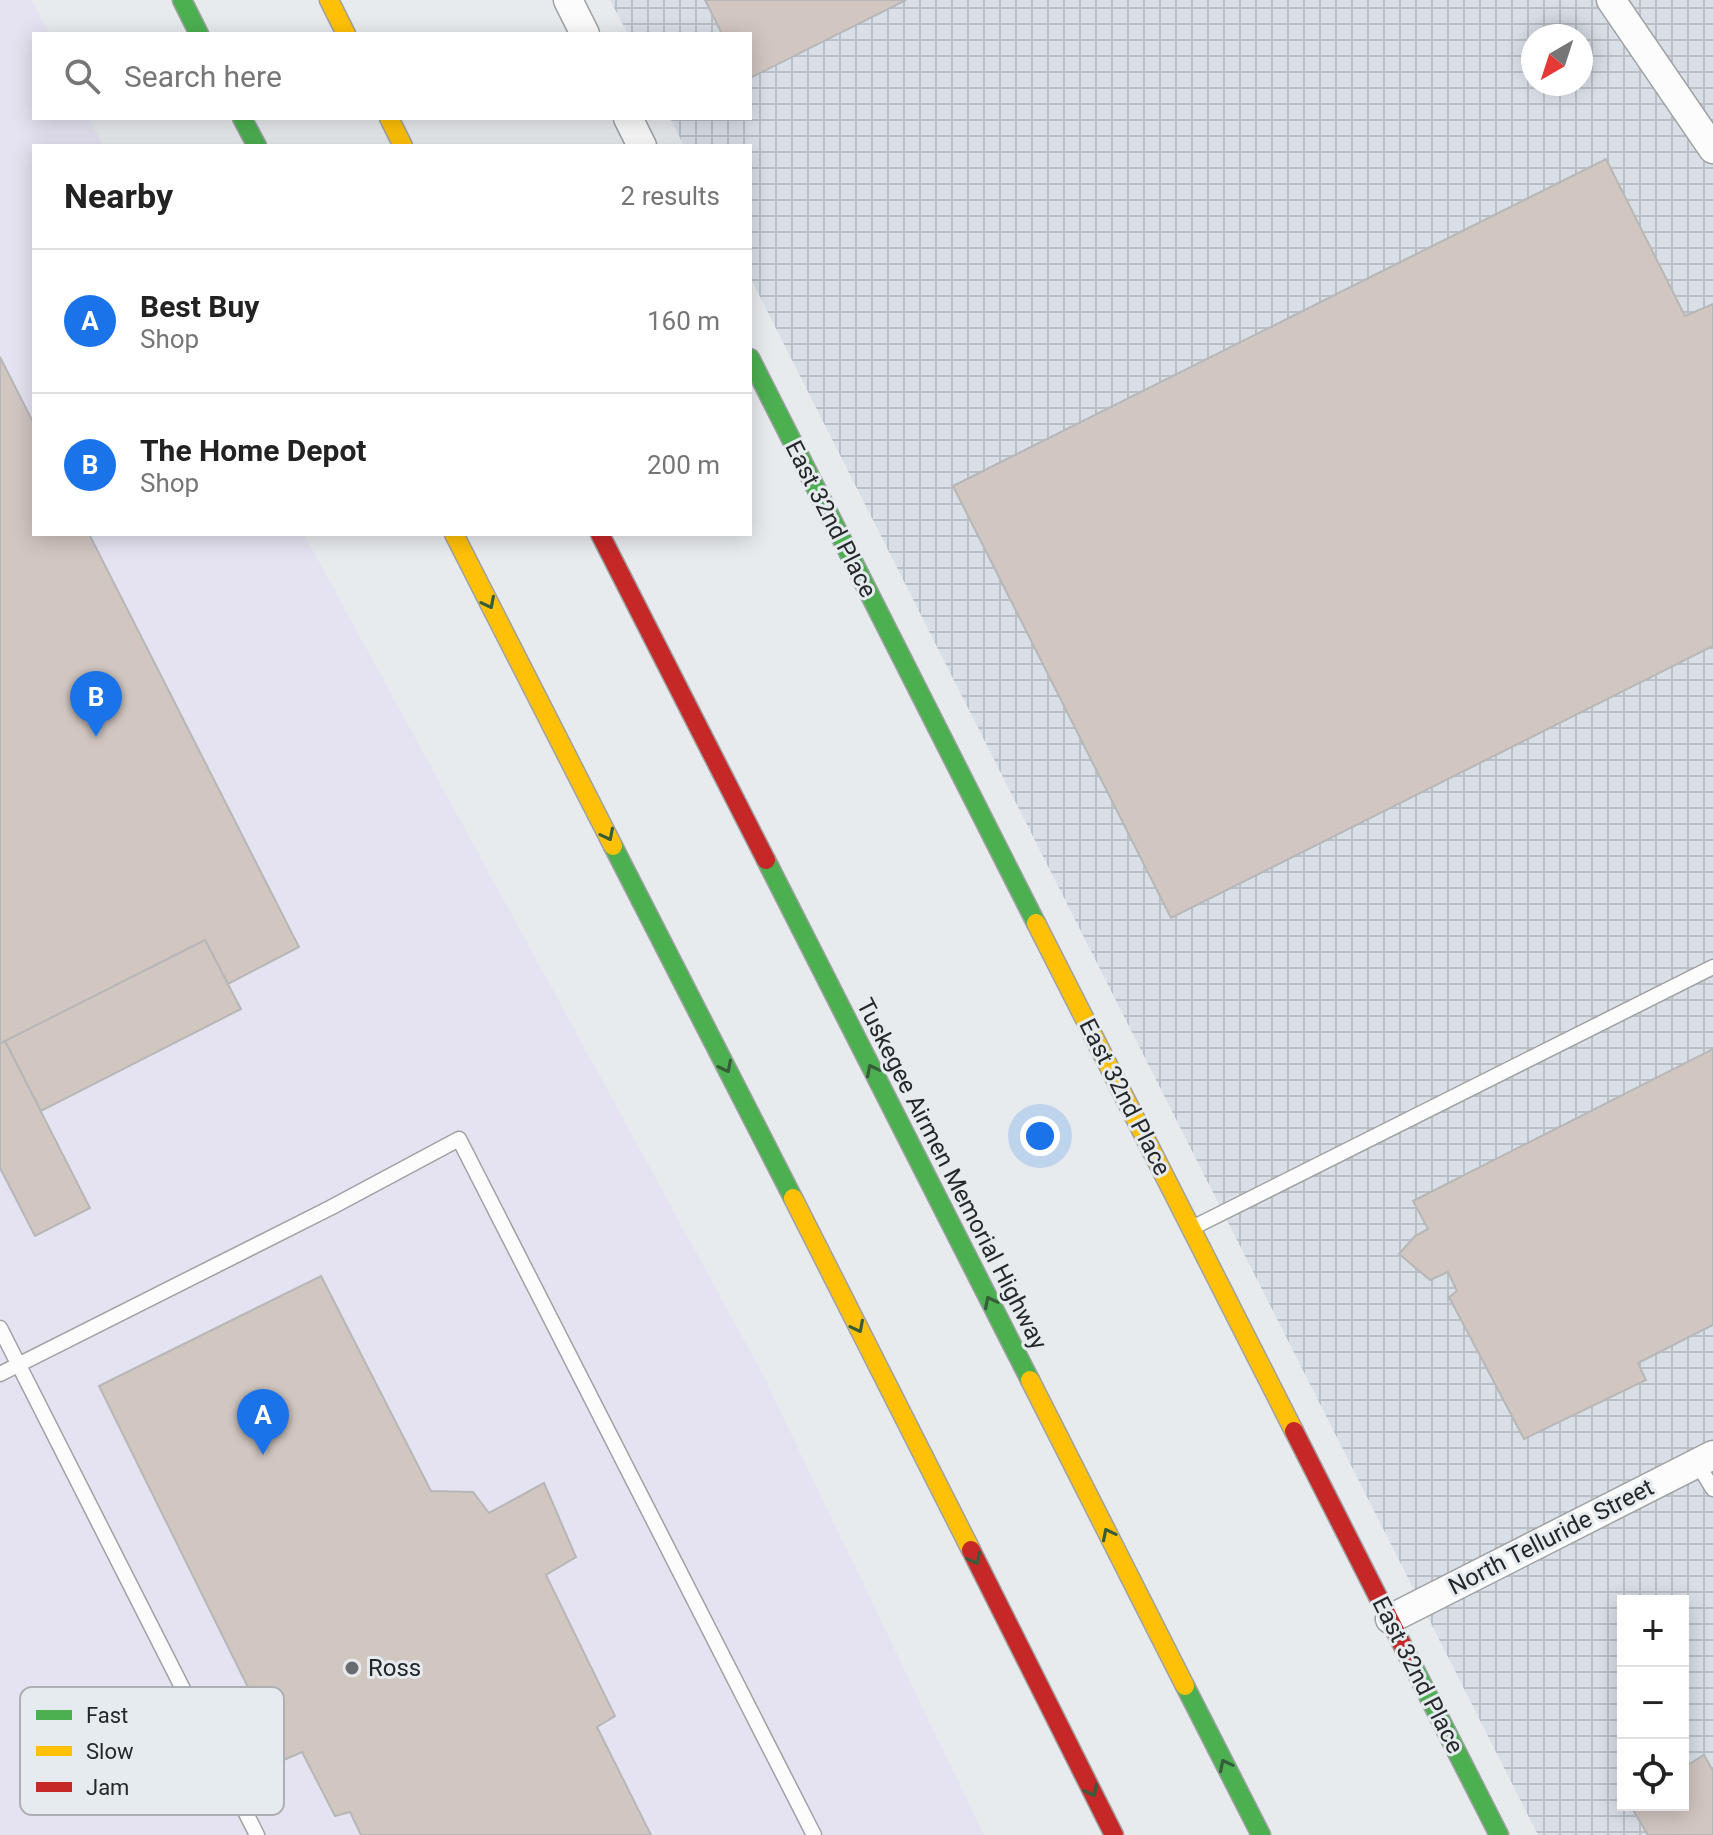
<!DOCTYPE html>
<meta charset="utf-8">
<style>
:root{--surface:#fff;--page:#f6f6f6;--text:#222;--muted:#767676;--line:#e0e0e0;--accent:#1a73e8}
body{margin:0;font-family:Roboto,sans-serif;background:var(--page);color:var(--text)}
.controls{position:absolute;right:24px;bottom:24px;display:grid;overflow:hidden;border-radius:0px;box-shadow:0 4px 20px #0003}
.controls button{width:72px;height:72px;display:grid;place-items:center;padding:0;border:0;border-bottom:2px solid var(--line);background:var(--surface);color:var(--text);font:40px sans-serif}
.compass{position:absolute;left:1521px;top:24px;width:72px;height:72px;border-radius:50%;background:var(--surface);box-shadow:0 4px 20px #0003;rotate:219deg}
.you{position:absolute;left:1040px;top:1136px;width:28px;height:28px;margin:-20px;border:6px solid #fff;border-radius:50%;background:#1a73e8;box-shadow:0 0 0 12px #1a73e833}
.badge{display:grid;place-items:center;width:52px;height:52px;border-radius:50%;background:var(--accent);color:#fff;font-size:26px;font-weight:700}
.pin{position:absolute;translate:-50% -66px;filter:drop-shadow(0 2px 4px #0008)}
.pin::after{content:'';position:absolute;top:42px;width:28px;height:24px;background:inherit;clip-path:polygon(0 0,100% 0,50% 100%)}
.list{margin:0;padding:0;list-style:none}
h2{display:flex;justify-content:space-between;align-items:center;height:104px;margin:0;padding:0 32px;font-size:34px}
h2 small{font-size:26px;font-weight:400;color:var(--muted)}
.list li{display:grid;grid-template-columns:52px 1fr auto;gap:24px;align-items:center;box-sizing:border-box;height:144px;padding:0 32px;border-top:2px solid var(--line)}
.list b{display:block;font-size:30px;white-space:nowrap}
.list p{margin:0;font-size:26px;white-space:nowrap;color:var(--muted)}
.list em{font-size:26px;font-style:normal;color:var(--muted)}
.icon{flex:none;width:44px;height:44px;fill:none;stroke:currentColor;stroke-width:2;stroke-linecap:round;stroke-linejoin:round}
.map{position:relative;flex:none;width:1713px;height:1835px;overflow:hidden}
.search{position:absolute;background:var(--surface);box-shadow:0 4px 20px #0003;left:32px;top:32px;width:720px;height:88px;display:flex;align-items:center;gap:20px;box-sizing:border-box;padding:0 28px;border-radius:0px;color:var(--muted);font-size:30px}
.panel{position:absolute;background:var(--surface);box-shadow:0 4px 20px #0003;left:32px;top:144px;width:720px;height:392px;border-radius:0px}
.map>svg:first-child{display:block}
</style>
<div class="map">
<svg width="1713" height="1835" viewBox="0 0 1713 1835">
<defs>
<pattern id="industrial-grid" width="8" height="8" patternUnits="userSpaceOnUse" patternTransform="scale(2)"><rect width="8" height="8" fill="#d9dfe7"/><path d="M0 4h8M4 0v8" fill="none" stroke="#babfc6"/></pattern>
</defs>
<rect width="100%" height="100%" fill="#e8ebee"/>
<path fill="#e5e3f1" d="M 0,0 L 32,0 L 49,34 L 34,34 L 34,118 L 89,118 L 103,146 L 34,146 L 34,534 L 304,534 L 762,1373 L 984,1835 L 0,1835 Z"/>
<path fill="url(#industrial-grid)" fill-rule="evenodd" d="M 610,0 L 1713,0 L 1713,1835 L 1538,1835 L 750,277 L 750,146 L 684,146 L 670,118 L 750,118 L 750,34 L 628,34 ZM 1533,36 L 1581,36 L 1581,84 L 1533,84 ZM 1623,1601 L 1683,1601 L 1683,1805 L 1623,1805 Z"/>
<g fill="#d1c6c0" stroke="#b6b7b8" stroke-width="2">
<path d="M 705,0 L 906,0 L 750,78 L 750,34 L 722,34 Z"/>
<path d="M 1606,159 L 1685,316 L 1713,304 L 1713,646 L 1171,918 L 953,486 Z"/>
<path d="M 0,357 L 34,424 L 34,534 L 89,534 L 299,947 L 228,984 L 205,940 L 0,1044 Z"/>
<path d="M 205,940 L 241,1009 L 41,1111 L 5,1041 Z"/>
<path d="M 5,1041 L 90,1208 L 35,1236 L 0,1168 L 0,1044 Z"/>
<path d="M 1713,1049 L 1713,1325 L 1638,1363 L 1646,1380 L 1524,1439 L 1449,1297 L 1457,1291 L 1448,1272 L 1430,1280 L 1399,1254 L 1415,1236 L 1428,1229 L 1413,1201 Z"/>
<path d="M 321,1276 L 431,1491 L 473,1492 L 489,1513 L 544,1483 L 576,1557 L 546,1575 L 615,1716 L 597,1727 L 651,1835 L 361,1835 L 350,1812 L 335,1816 L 302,1752 L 284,1760 L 99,1386 Z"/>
<path d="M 1704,1755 L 1713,1771 L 1713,1835 L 1648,1835 L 1630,1805 L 1683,1805 L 1683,1768 Z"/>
</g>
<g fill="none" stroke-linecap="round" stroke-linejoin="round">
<g stroke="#9fa1a3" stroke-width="17">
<g id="lane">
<path d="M 1192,1228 L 1713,967"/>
<path d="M 0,1328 L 257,1835"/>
<path d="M 0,1374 L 330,1208 L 459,1139 L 814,1835"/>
<path d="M 1697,1463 L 1713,1489"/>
</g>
</g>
<g stroke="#9fa1a3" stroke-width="31">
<g id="street">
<path d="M 568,0 L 585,34"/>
<path d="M 1611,0 L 1713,149"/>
<path d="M 628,118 L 642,146"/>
<path d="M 1390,1619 L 1713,1455"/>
</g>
</g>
<g stroke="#9fa1a3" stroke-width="21">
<g id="fast">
<path d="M 182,0 L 199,34"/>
<path d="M 242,118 L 257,146"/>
<path d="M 750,358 L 1036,923"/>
<path d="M 613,846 L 793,1198"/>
<path d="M 766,860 L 1030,1380"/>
<path d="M 1408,1656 L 1499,1835"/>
<path d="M 1185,1686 L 1261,1835"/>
</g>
</g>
<g stroke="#9fa1a3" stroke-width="21">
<g id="slow">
<path d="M 329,0 L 346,34"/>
<path d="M 389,118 L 403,146"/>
<path d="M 454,534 L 613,846"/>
<path d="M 1036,923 L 1294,1431"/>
<path d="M 793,1198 L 971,1550"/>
<path d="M 1030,1380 L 1185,1686"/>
</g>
</g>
<g stroke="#9fa1a3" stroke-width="21">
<g id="jam">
<path d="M 600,534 L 766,860"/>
<path d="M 1294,1431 L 1408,1656"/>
<path d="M 971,1550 L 1114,1835"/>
</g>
</g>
<use href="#lane" stroke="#fcfcfc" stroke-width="14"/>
<use href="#street" stroke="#fcfcfc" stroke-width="28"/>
<use href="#fast" stroke="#4caf50" stroke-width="18"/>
<use href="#slow" stroke="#ffc107" stroke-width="18"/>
<use href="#jam" stroke="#c62828" stroke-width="18"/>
</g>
<defs><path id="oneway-chevron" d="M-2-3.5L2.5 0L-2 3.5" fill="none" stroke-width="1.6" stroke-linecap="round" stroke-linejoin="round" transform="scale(2)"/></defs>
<g stroke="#355d39">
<use href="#oneway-chevron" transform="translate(489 603) rotate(63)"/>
<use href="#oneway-chevron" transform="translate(608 835) rotate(63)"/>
<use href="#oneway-chevron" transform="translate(726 1067) rotate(63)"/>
<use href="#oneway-chevron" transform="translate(872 1070) rotate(-117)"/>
<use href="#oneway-chevron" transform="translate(990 1302) rotate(-117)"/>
<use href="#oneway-chevron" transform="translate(858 1327) rotate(63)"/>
<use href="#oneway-chevron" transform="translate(1108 1534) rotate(-117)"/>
<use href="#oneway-chevron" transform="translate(975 1559) rotate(63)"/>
<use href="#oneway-chevron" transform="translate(1225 1765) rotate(-117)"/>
<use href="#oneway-chevron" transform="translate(1092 1791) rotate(63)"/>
</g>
<circle fill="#696c6e" stroke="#e6ebf0" stroke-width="3" cx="352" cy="1668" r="8"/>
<g text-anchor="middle" stroke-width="6" stroke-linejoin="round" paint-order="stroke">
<g font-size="24" fill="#252729" stroke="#e6ebf0">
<text transform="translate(831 519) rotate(63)" y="8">East 32nd Place</text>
<text transform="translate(1125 1097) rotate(63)" y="8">East 32nd Place</text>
<text transform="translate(952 1174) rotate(63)" y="8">Tuskegee Airmen Memorial Highway</text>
<text transform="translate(1551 1537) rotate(-27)" y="8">North Telluride Street</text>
<text transform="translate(1418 1675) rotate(63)" y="8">East 32nd Place</text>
</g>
<g font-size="24" fill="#252729" stroke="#e6ebf0" text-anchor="start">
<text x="368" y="1676">Ross</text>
</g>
</g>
<rect x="20" y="1687" width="264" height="128" rx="12" fill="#e6ebf0" stroke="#acb0b4" stroke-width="2"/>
<rect x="36" y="1710" width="36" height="10" fill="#4caf50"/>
<rect x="36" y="1746" width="36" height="10" fill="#ffc107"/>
<rect x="36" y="1782" width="36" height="10" fill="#c62828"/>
<g font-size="22" fill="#252729">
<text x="86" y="1723">Fast</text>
<text x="86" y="1759">Slow</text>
<text x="86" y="1795">Jam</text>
</g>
</svg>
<div class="controls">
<button>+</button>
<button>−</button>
<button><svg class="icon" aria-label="locate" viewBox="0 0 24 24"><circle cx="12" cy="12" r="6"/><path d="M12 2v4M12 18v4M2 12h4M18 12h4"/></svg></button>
</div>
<svg class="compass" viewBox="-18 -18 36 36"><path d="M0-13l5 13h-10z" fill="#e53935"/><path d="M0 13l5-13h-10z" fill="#767676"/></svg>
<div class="you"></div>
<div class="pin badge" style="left:263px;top:1455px">A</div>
<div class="pin badge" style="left:96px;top:737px">B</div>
<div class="search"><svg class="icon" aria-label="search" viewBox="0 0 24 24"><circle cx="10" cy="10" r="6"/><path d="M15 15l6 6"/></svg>Search here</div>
<section class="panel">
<h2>Nearby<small>2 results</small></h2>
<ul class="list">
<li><span class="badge">A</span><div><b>Best Buy</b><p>Shop</p></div><em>160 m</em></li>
<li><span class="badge">B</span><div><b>The Home Depot</b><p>Shop</p></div><em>200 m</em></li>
</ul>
</section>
</div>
